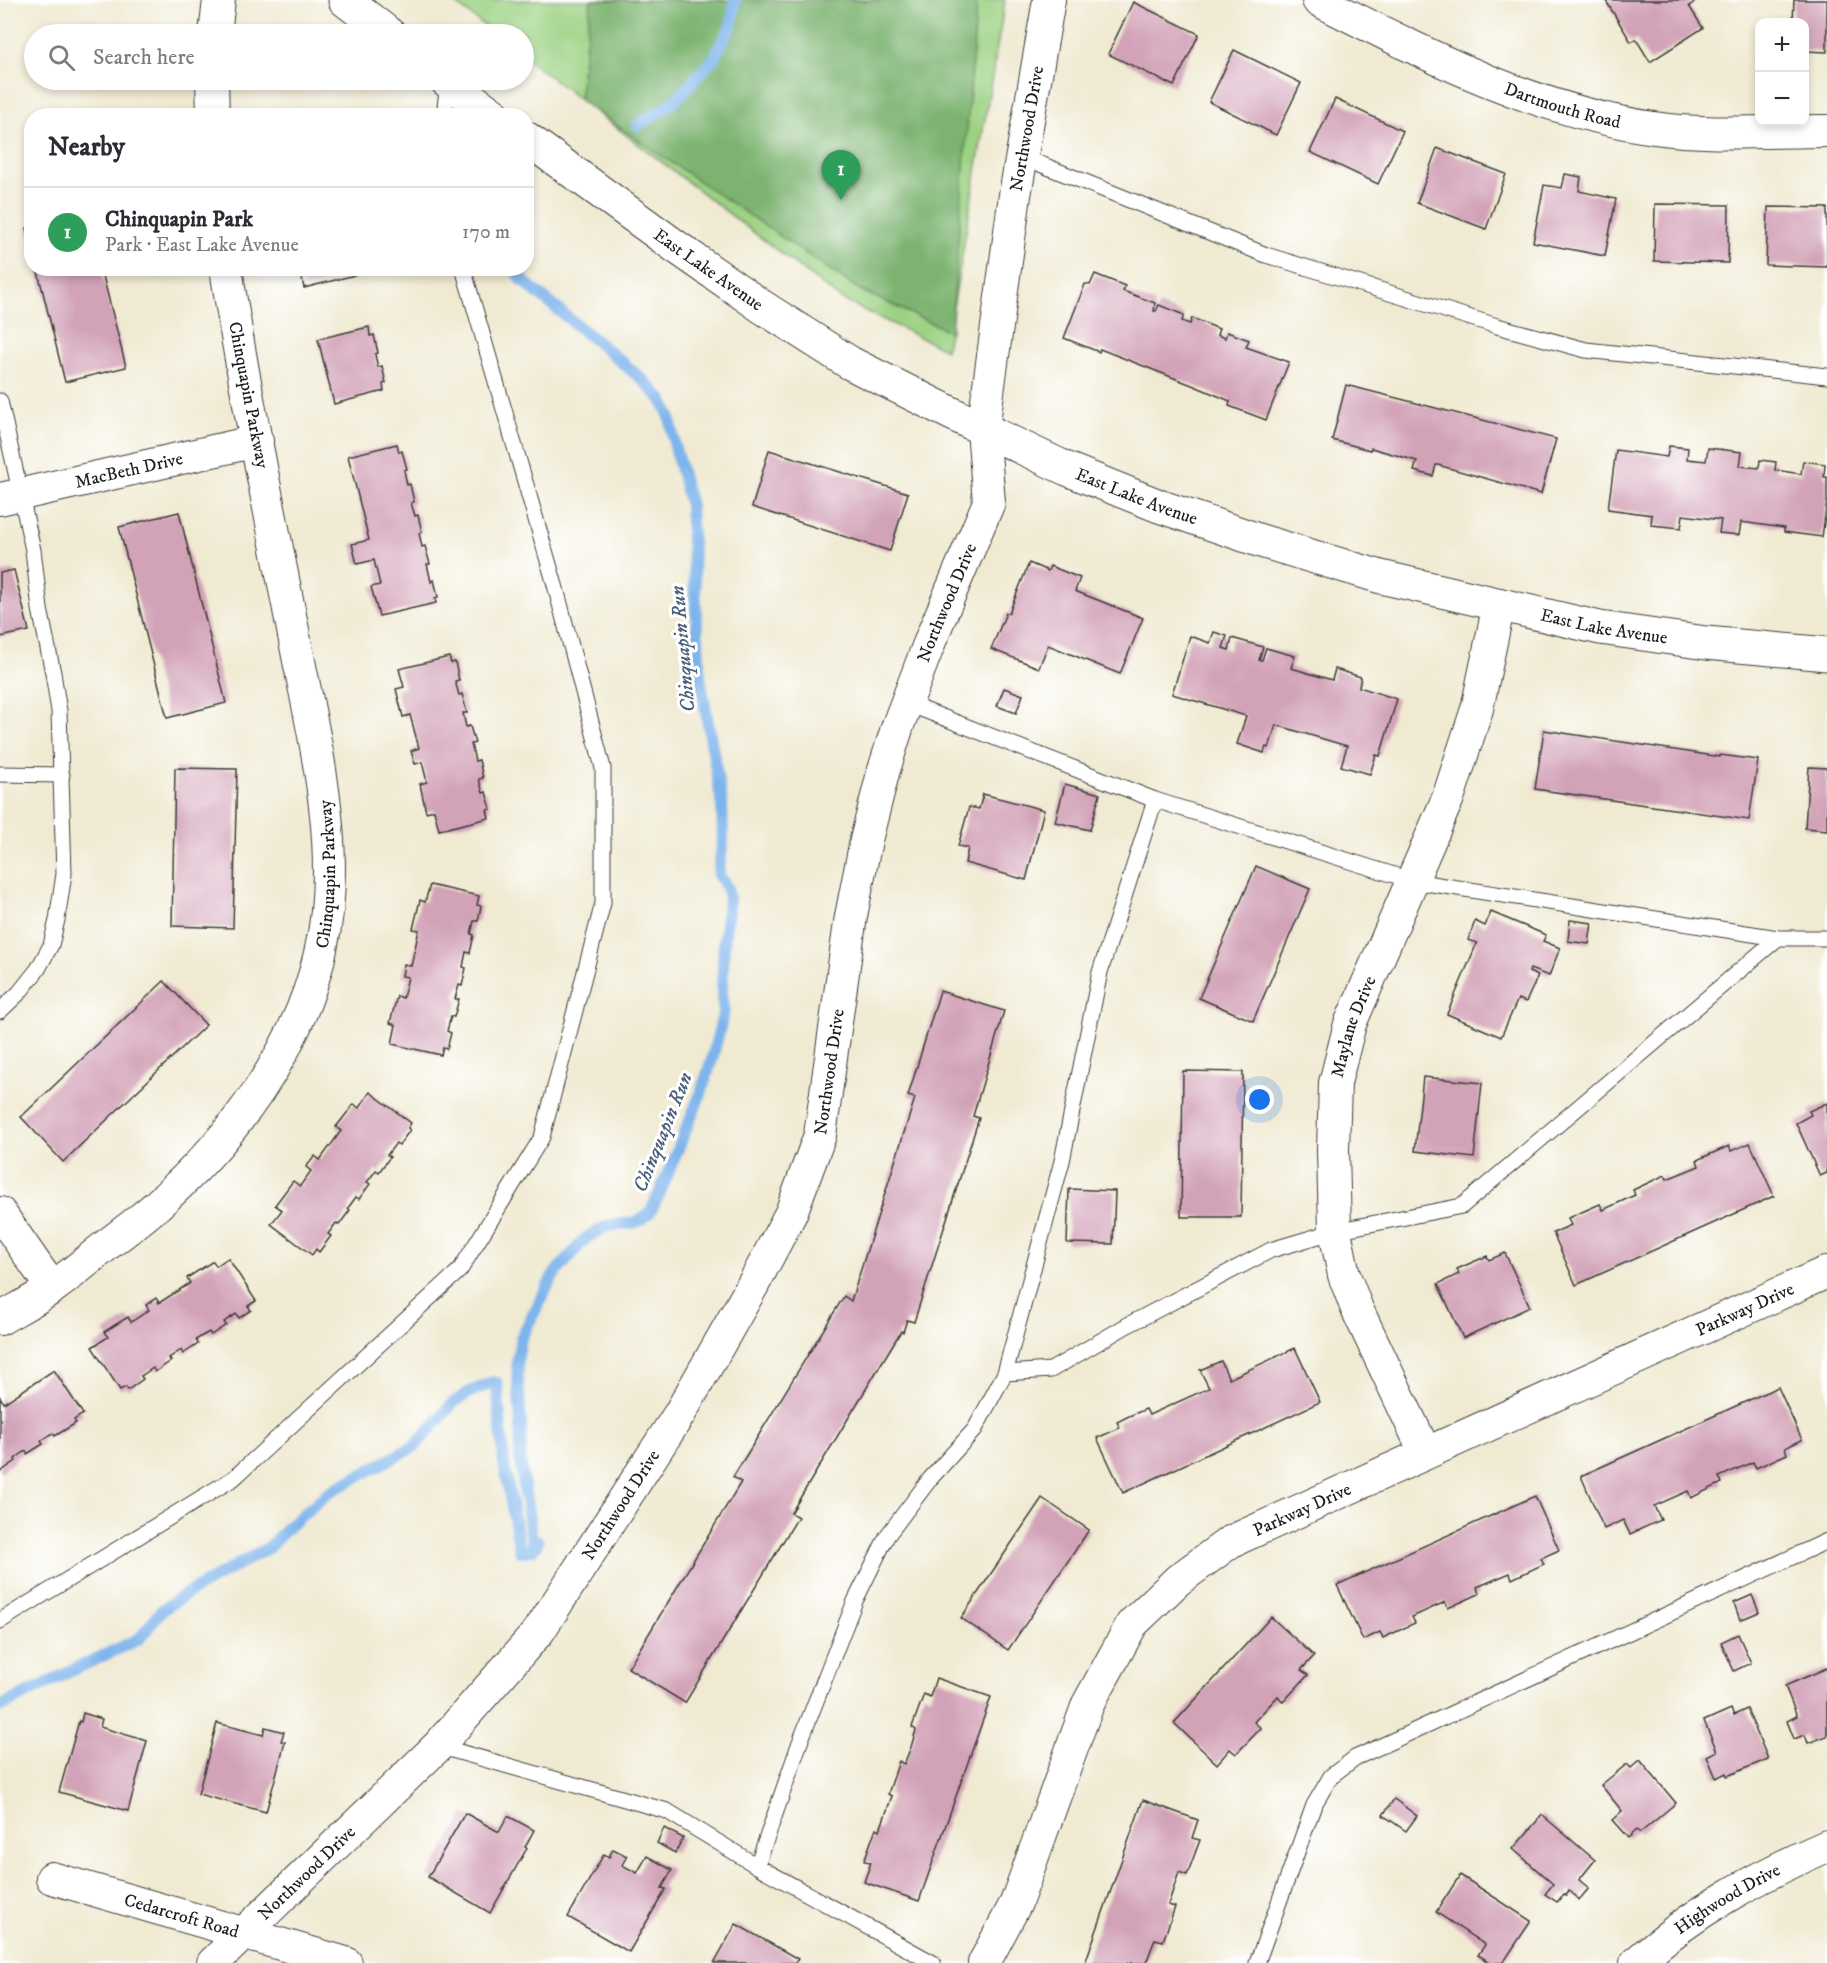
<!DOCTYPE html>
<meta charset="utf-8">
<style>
:root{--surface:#fff;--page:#f2f2f3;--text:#2b2b33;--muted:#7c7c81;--line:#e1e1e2;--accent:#d93025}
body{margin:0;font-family:"IM FELL DW Pica",serif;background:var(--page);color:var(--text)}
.controls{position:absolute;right:18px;top:18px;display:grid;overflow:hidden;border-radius:12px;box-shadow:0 3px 9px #0003}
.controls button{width:54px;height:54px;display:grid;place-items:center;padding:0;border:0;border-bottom:2px solid var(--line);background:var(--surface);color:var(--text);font:30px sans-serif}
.you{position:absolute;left:1260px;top:1100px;width:21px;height:21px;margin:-15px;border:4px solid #fff;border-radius:50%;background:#1a73e8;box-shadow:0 0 0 9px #1a73e833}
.badge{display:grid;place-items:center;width:39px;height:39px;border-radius:50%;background:var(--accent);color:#fff;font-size:20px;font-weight:700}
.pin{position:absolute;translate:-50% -50px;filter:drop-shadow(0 2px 3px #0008)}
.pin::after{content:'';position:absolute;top:32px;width:21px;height:18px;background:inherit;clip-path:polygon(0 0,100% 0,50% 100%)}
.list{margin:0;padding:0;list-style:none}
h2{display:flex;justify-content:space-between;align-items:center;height:78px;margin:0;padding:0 24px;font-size:26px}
h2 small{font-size:20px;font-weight:400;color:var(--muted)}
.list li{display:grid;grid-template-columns:39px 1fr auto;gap:18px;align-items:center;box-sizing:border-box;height:90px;padding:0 24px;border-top:2px solid var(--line)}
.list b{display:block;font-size:22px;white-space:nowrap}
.list p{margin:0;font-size:20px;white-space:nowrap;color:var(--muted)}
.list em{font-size:20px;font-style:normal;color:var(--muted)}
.icon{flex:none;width:33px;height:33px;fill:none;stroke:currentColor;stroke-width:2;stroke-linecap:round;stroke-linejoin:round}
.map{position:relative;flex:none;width:1827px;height:1963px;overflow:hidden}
.search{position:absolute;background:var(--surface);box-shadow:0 3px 9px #0003;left:24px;top:24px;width:510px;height:66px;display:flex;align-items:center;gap:15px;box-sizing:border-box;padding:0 21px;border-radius:33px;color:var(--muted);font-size:22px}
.panel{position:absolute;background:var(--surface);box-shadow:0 3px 9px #0003;left:24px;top:108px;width:510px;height:168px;border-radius:24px}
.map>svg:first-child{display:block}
</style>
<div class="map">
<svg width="1827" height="1963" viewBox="0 0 1827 1963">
<rect width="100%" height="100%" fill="#fff"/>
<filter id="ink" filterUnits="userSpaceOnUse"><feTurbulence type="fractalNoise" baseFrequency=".0167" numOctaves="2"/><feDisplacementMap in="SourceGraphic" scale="12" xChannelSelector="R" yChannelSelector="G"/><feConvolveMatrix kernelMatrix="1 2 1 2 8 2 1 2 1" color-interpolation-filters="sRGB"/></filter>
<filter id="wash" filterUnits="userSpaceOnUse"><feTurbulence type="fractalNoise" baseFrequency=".008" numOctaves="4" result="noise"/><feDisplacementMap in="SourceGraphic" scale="24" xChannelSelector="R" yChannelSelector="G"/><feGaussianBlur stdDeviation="1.35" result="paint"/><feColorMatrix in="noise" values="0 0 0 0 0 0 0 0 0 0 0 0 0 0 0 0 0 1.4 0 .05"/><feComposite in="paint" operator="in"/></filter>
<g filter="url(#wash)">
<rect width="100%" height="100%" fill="#f0ead2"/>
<path fill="#9bd182" stroke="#5c764f" stroke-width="1.5" d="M 451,0 L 1005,0 L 946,350 L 841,299 L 524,57 L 524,34 L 495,34 Z"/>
<path fill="#7cb370" stroke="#4c6846" stroke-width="1.5" d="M 591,0 L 977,0 L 951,332 L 860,290 L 579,100 Z"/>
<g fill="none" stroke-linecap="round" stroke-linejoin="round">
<g stroke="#7db4ec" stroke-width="12">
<path d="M 638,125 L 675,101 L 713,59 L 731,26 L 735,0"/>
<path d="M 0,1707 L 75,1669 L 139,1639 L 161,1611 L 181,1597 L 269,1547 L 288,1527 L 329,1492 L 415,1446 L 453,1403 L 468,1393 L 493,1382 L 497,1383 L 504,1463 L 520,1551 L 532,1550 L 531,1546 L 536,1546 L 538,1541 L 532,1539 L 520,1460 L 521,1424 L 517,1362 L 521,1338 L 553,1276 L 586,1238 L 607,1226 L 633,1223 L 642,1219 L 650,1212 L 659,1195 L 701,1093 L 712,1059 L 724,1011 L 722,996 L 724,942 L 729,900 L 727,888 L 719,875 L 719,870 L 723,838 L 722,804 L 700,677 L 690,505 L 675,448 L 670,417 L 662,400 L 642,379 L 522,280 L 518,275 L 518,268"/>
</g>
</g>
<g id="blocks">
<g fill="#d2a2b7">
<path d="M 1608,0 L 1698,0 L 1689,6 L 1703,28 L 1650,62 L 1636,39 L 1631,42 L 1606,1 Z"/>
<path d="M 1794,0 L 1827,0 L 1827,52 L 1804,51 L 1804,22 L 1793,22 Z"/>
<path d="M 1133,2 L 1199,34 L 1174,86 L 1108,54 Z"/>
<path d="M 1234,50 L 1301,83 L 1276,135 L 1209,102 Z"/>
<path d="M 1335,99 L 1403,131 L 1378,184 L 1310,152 Z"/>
<path d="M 1437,148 L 1506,174 L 1486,229 L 1417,203 Z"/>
<path d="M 1565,174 L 1581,177 L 1579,191 L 1616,199 L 1605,256 L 1533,242 L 1544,185 L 1562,188 Z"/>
<path d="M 1655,204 L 1729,205 L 1728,263 L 1654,261 Z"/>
<path d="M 1768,207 L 1827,208 L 1827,267 L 1766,265 Z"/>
<path d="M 32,226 L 32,243 L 31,243 L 27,228 Z"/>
<path d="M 37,268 L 101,268 L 126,367 L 65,382 Z"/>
<path d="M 300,268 L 354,268 L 355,275 L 304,288 Z"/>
<path d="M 1095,274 L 1125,286 L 1123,291 L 1155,303 L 1154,311 L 1156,311 L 1159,305 L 1184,315 L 1182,321 L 1190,324 L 1192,318 L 1219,329 L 1217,335 L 1225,338 L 1227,332 L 1249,340 L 1246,347 L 1289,362 L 1266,420 L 1229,406 L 1230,401 L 1197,387 L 1100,349 L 1099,352 L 1064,338 L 1085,284 L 1090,285 Z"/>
<path d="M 369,327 L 370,336 L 374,335 L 378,353 L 375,354 L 376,359 L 378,367 L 382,366 L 386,383 L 383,384 L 384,391 L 334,404 L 318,339 Z"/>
<path d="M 1346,385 L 1556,439 L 1541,494 L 1438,465 L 1436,465 L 1433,476 L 1414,471 L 1417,461 L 1371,448 L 1370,450 L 1332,440 Z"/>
<path d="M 397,444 L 399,452 L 402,451 L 407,469 L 404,470 L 407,485 L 410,484 L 414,502 L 411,503 L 415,516 L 418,515 L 422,532 L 419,533 L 422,547 L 425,546 L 430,564 L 427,564 L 431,582 L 434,580 L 438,597 L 435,598 L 436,603 L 379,616 L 371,587 L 380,585 L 374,560 L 357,564 L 352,544 L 369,540 L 348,456 Z"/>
<path d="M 1669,446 L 1688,448 L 1687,459 L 1706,461 L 1708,448 L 1742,452 L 1740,466 L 1759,468 L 1760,460 L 1776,462 L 1775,470 L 1801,474 L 1803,461 L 1825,464 L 1824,477 L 1827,477 L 1827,502 L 1822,537 L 1784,532 L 1784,528 L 1741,522 L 1739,535 L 1719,533 L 1721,520 L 1683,515 L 1681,528 L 1651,525 L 1652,515 L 1608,509 L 1616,450 L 1667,457 Z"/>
<path d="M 769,450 L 908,493 L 890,551 L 752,507 Z"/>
<path d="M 179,512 L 226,703 L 167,718 L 119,527 Z"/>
<path d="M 1029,563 L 1048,571 L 1050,566 L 1080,578 L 1075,591 L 1143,618 L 1120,674 L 1048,645 L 1039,668 L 991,649 L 1006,613 L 1009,613 Z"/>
<path d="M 14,570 L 29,631 L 0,637 L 0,573 Z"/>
<path d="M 1214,632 L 1227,636 L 1223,648 L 1229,650 L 1232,638 L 1263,647 L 1259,660 L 1262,660 L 1266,648 L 1295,656 L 1291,668 L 1332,680 L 1335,669 L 1361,677 L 1359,687 L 1397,699 L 1380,756 L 1376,755 L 1370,774 L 1341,766 L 1347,746 L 1276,725 L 1269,748 L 1266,747 L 1264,753 L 1237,744 L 1246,716 L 1172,694 L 1190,636 L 1210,643 Z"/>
<path d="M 449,657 L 451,663 L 455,662 L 459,680 L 455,681 L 459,695 L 462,694 L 467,713 L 463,713 L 466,727 L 470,726 L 475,743 L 471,744 L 475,761 L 479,760 L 483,778 L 479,779 L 483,793 L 486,792 L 491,809 L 487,810 L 489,818 L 439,830 L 434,810 L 426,812 L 420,784 L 427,782 L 422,762 L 415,764 L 411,751 L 419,748 L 410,715 L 403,717 L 396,689 L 404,687 L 399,669 Z"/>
<path d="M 1004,688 L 1023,695 L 1016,713 L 997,706 Z"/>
<path d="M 1544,730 L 1720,757 L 1720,755 L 1758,760 L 1749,820 L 1535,789 Z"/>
<path d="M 1809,767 L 1827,768 L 1827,830 L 1805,828 Z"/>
<path d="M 175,768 L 237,769 L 233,928 L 172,926 Z"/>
<path d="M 1065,784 L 1100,794 L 1090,830 L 1055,822 Z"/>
<path d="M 983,794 L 1044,810 L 1026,880 L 965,863 L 968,848 L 958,846 L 964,825 L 969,807 L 979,809 Z"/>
<path d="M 1256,866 L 1310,889 L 1253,1021 L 1199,998 Z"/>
<path d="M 430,885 L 479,896 L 477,905 L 481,906 L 478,921 L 474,921 L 471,934 L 474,935 L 470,953 L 466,952 L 463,967 L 466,968 L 462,986 L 459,985 L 455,999 L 459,999 L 454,1017 L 451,1016 L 447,1031 L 451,1033 L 447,1049 L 443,1048 L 441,1055 L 392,1044 L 396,1025 L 390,1023 L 397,996 L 403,998 L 408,977 L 402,976 L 404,964 L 411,966 L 419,930 L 413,929 L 420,900 L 425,902 Z"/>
<path d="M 1491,912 L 1546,935 L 1543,941 L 1560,948 L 1549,976 L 1530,969 L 1529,972 L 1538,976 L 1526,1002 L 1518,999 L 1501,1037 L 1447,1014 L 1477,943 L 1468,940 L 1475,921 L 1485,926 Z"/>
<path d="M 1570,920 L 1592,923 L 1589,944 L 1568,941 Z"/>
<path d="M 164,981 L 206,1025 L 63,1162 L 21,1117 Z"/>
<path d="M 940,991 L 1004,1011 L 973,1116 L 979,1118 L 914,1322 L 907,1320 L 903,1332 L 901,1331 L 791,1513 L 798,1517 L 685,1703 L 628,1668 L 741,1482 L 733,1477 L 844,1296 L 851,1301 L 915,1098 L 908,1096 Z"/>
<path d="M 1183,1071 L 1243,1072 L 1241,1217 L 1181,1217 Z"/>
<path d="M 1423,1077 L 1482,1083 L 1474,1158 L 1415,1151 Z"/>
<path d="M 370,1092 L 411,1123 L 408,1128 L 410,1130 L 399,1145 L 396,1143 L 387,1155 L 390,1157 L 379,1172 L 376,1170 L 371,1177 L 367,1182 L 370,1184 L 359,1199 L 356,1197 L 348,1208 L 350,1210 L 339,1225 L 336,1223 L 328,1234 L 331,1236 L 319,1252 L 316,1249 L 312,1255 L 271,1224 L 282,1210 L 275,1205 L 293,1181 L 300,1186 L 311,1171 L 306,1167 L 315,1156 L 320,1160 L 341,1131 L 336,1127 L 354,1104 L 359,1108 Z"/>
<path d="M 1827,1103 L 1827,1173 L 1820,1176 L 1796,1123 L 1811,1115 L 1809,1111 Z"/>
<path d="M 1750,1143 L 1774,1196 L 1576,1285 L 1553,1233 L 1571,1225 L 1568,1218 L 1600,1204 L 1603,1210 L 1635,1195 L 1633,1190 L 1665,1175 L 1667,1179 L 1699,1166 L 1697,1160 L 1729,1146 L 1731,1151 Z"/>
<path d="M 1069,1189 L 1115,1191 L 1113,1244 L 1067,1243 Z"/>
<path d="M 1505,1253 L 1530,1307 L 1463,1338 L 1438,1284 L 1459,1274 L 1457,1269 L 1487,1256 L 1489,1260 Z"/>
<path d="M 228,1258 L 256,1301 L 248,1306 L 251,1310 L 239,1318 L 236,1314 L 224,1322 L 226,1325 L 211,1335 L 209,1332 L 202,1336 L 196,1340 L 198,1344 L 183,1354 L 181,1350 L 169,1358 L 171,1361 L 155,1372 L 153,1368 L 141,1376 L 143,1379 L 128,1390 L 126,1387 L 120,1390 L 92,1347 L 108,1337 L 104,1332 L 115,1325 L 128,1317 L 131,1322 L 149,1310 L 146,1305 L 156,1298 L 159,1303 L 190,1283 L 187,1278 L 213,1261 L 216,1266 Z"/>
<path d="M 1295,1348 L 1320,1402 L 1123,1493 L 1097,1438 L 1120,1428 L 1117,1422 L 1129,1416 L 1146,1409 L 1149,1415 L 1209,1388 L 1200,1370 L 1221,1361 L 1229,1379 Z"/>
<path d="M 54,1370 L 83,1414 L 74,1420 L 76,1423 L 55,1436 L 53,1433 L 41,1441 L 43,1444 L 27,1454 L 26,1451 L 20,1455 L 15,1459 L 16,1461 L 0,1472 L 0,1397 L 4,1403 Z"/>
<path d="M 1778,1387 L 1802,1440 L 1785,1448 L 1787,1454 L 1756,1468 L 1753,1462 L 1719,1477 L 1722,1483 L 1691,1498 L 1688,1491 L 1654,1506 L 1661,1520 L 1630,1534 L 1623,1520 L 1604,1529 L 1581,1476 Z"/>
<path d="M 1535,1496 L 1559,1550 L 1541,1558 L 1544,1564 L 1512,1579 L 1510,1573 L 1477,1587 L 1479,1594 L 1448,1608 L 1445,1602 L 1412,1617 L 1415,1623 L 1383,1638 L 1380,1632 L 1363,1640 L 1337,1585 Z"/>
<path d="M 1042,1498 L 1089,1530 L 1008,1650 L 961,1618 Z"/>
<path d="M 1752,1595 L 1759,1612 L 1740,1620 L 1734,1603 Z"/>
<path d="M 1271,1617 L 1314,1656 L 1301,1670 L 1308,1675 L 1283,1702 L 1278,1696 L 1254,1722 L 1261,1728 L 1236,1754 L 1230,1749 L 1217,1764 L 1174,1723 Z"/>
<path d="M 1738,1634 L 1751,1663 L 1734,1671 L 1721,1642 Z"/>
<path d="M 1827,1668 L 1827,1736 L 1808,1743 L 1805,1735 L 1794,1739 L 1787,1721 L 1797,1716 L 1785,1686 Z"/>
<path d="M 936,1678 L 991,1697 L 919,1901 L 864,1882 L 871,1862 L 864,1861 L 876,1828 L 880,1830 L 892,1796 L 888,1794 L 899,1761 L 904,1764 L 911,1747 L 916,1730 L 912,1727 L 924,1694 L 930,1697 Z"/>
<path d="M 1731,1709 L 1734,1715 L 1747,1709 L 1768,1759 L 1727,1776 L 1726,1773 L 1716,1778 L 1707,1756 L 1717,1751 L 1704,1721 Z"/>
<path d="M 83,1713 L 102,1719 L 100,1727 L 147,1741 L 128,1811 L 59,1792 L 79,1721 L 81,1722 Z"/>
<path d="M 217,1723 L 263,1735 L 265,1727 L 284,1732 L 281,1741 L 285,1742 L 266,1812 L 198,1794 Z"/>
<path d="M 1640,1760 L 1676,1803 L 1640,1833 L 1637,1830 L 1628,1838 L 1612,1820 L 1622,1811 L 1601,1785 L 1627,1764 L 1631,1768 Z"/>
<path d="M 1394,1799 L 1417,1816 L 1406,1831 L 1383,1815 Z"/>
<path d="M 1143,1800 L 1198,1820 L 1192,1838 L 1200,1840 L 1187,1875 L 1179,1872 L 1168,1905 L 1175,1907 L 1163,1941 L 1155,1939 L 1146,1963 L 1085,1963 Z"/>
<path d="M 465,1813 L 499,1832 L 508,1816 L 534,1830 L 525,1847 L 527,1848 L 490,1913 L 428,1877 Z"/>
<path d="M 1542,1815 L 1595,1860 L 1579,1880 L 1589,1888 L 1579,1900 L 1569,1891 L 1566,1896 L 1564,1894 L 1557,1902 L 1545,1894 L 1553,1884 L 1513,1849 Z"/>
<path d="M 664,1828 L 683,1838 L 675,1853 L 657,1843 Z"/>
<path d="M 613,1849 L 627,1856 L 622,1865 L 637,1873 L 647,1856 L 672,1870 L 662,1888 L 666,1889 L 629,1952 L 568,1917 L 604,1854 L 609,1857 Z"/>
<path d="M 1460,1875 L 1531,1921 L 1503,1963 L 1491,1963 L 1478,1955 L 1485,1945 L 1436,1912 Z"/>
<path d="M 736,1924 L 798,1959 L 795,1963 L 714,1963 Z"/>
</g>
</g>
</g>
<g filter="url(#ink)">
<use href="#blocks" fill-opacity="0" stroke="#3c3b37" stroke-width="1.5"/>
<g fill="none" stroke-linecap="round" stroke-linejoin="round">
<g stroke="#3c3b37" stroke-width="17">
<g id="service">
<path d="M 444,116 L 448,81"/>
<path d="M 1023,157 L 1266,255 L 1497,326 L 1586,350 L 1827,376"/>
<path d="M 0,401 L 33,550 L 40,609 L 53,673 L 59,711 L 64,874 L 57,920 L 51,945 L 38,969 L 19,993 L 0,1011"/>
<path d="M 906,703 L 1155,800 L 1413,881 L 1778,938 L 1827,938"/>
<path d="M 0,774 L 62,775"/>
<path d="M 1005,1373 L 1051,1370 L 1126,1326 L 1271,1250 L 1335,1231 L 1462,1206 L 1778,938"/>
<path d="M 0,1621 L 234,1478 L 460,1270 L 542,1137 L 603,903 L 603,768 L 555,585 L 463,268"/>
<path d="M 438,1746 L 667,1811 L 757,1866 L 933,1963"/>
<path d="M 757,1866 L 800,1742 L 855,1601 L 887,1536 L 930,1479 L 975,1429 L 1005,1373 L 1062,1161 L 1100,972 L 1155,800"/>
<path d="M 1257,1963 L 1314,1805 L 1331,1776 L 1355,1758 L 1827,1541"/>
</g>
</g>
<g stroke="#3c3b37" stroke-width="34">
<g id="minor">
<path id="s1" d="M 1318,0 C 1425,54 1534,111 1654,128 C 1711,136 1770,131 1827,131"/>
<path d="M 215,34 L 219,0"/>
<path d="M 212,80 L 213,116"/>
<path id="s2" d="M 0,499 L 257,441"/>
<path d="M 0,1213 L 52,1288"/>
<path id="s3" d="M 0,1319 C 17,1309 35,1300 52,1288 C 71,1275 89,1259 108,1244 C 124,1232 140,1220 155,1207 C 232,1139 299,1051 321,949 C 343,851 315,742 296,646 C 272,520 245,395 226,268"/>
<path id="s4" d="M 1425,1452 L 1357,1309 L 1344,1275 L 1335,1231 L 1333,1150 L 1335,1083 L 1350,1024 L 1448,798 L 1477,709 L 1499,604"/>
<path id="s5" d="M 52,1878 L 346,1963"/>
<path id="s6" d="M 213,1963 L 438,1746 L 539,1631 L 680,1413 L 754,1283 L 791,1213 L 820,1135 L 851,916 L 866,840 L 883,773 L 898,725 L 932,636 L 989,502 L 983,429 L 1015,195 L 1049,0"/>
<path id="s7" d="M 984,1963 L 1016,1903 L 1088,1704 L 1132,1624 L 1178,1580 L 1230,1542 L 1827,1272"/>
<path id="s8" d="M 1636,1963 C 1694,1911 1756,1877 1827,1846"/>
</g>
</g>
<g stroke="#3c3b37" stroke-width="35">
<g id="tertiary">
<path d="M 345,0 L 389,34"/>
<path d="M 446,80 L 495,116"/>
<path id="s9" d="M 526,138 L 675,246 L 761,306 L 850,363 L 983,429 L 1067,469 L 1159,506 L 1261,541 L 1381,577 L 1600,628 L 1706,643 L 1827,654"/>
</g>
</g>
<use href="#service" stroke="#fff" stroke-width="15"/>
<use href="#minor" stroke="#fff" stroke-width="32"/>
<use href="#tertiary" stroke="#fff" stroke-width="33"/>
</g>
</g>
<g text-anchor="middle" stroke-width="6" stroke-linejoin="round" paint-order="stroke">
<g font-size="18" fill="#1c1c1c" stroke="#fff">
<text dy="6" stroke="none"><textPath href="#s1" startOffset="267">Dartmouth Road</textPath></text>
<text dy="6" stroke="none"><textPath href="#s6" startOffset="2073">Northwood Drive</textPath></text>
<text dy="6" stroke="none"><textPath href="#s9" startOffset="225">East Lake Avenue</textPath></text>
<text transform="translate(249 395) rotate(79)" y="6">Chinquapin Parkway</text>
<text dy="6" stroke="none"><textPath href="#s2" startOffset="132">MacBeth Drive</textPath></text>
<text dy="6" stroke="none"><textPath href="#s9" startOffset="711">East Lake Avenue</textPath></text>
<text dy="6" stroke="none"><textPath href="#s6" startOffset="1587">Northwood Drive</textPath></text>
<text dy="6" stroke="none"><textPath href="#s9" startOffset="1197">East Lake Avenue</textPath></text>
<text dy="6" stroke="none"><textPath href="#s3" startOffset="579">Chinquapin Parkway</textPath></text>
<text dy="6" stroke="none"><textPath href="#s4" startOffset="447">Maylane Drive</textPath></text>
<text dy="6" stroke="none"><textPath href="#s6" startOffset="1101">Northwood Drive</textPath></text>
<text dy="6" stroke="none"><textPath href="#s7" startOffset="1064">Parkway Drive</textPath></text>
<text dy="6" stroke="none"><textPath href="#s6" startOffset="616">Northwood Drive</textPath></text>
<text dy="6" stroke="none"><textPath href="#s7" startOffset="578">Parkway Drive</textPath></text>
<text dy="6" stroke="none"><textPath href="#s6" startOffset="130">Northwood Drive</textPath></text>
<text dy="6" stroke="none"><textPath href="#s8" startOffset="112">Highwood Drive</textPath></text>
<text dy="6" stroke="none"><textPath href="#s5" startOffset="135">Cedarcroft Road</textPath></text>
</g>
<g font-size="20" font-style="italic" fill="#48607a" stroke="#fff">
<text transform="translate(682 649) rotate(-95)" y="7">Chinquapin Run</text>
<text transform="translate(662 1132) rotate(-68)" y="7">Chinquapin Run</text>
</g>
</g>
</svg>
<div class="controls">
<button>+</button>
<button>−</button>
</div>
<div class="you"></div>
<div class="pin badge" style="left:841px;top:200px;background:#2e9e5b">1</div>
<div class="search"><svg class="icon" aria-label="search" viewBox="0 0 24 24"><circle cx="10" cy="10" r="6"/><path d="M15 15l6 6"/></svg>Search here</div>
<section class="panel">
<h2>Nearby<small></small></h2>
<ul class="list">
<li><span class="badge" style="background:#2e9e5b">1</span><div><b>Chinquapin Park</b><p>Park · East Lake Avenue</p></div><em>170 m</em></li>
</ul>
</section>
</div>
